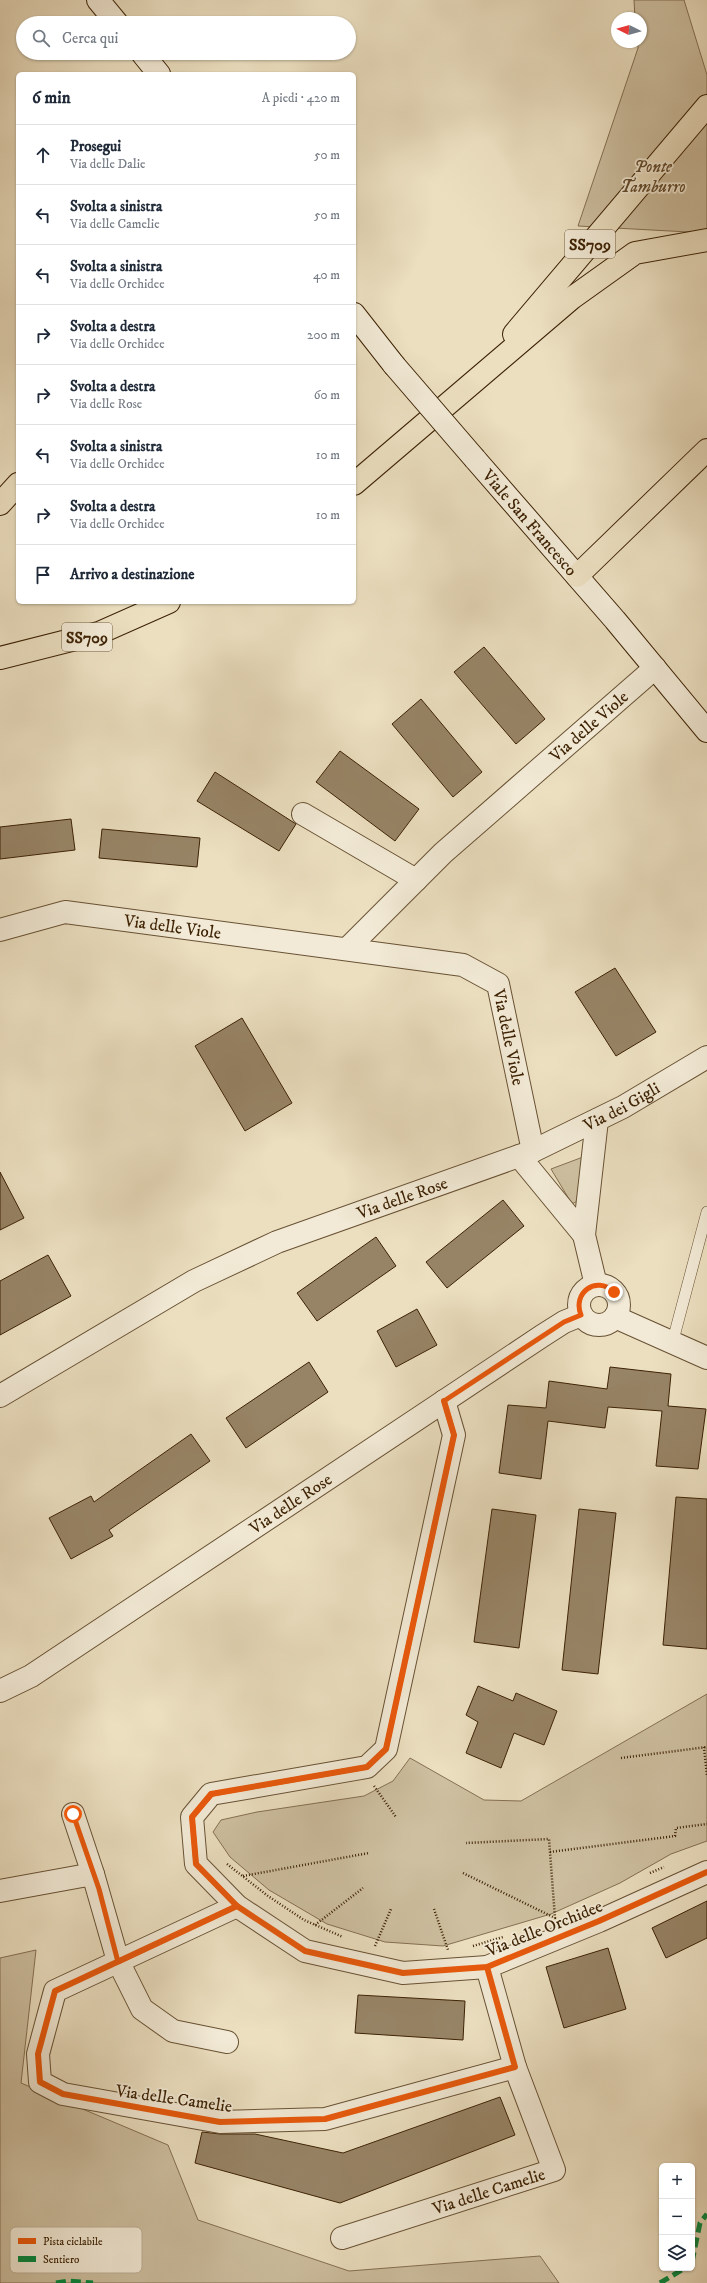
<!DOCTYPE html>
<html lang="it">
<meta charset="utf-8">
<style>
:root{--surface:#fff;--page:#f2f2f3;--text:#1f2937;--muted:#747a83;--line:#e0e1e3}
body{margin:0;font-family:"IM FELL DW Pica",serif;background:var(--page);color:var(--text)}
.controls{position:absolute;right:12px;bottom:12px;display:grid;overflow:hidden;border-radius:6px;box-shadow:0 1px 3px #0004}
.controls button{width:36px;height:36px;display:grid;place-items:center;padding:0;border:0;border-bottom:1px solid var(--line);background:var(--surface);color:var(--text);font:20px sans-serif}
.compass{position:absolute;left:611px;top:12px;width:36px;height:36px;border-radius:50%;background:var(--surface);box-shadow:0 1px 3px #0004;rotate:275deg}
.stop{position:absolute;width:12px;height:12px;margin:-9px;border:3px solid #ea580c;border-radius:50%;background:#fff}
.stop.end{background:#ea580c;border-color:#fff;box-shadow:0 1px 4px #0008}
.list{margin:0;padding:0;list-style:none}
h2{display:flex;justify-content:space-between;align-items:center;height:52px;margin:0;padding:0 16px;font-size:17px}
h2 small{font-size:13px;font-weight:400;color:var(--muted)}
.list li{display:grid;grid-template-columns:26px 1fr auto;gap:12px;align-items:center;box-sizing:border-box;height:60px;padding:0 16px;border-top:1px solid var(--line)}
.list b{display:block;font-size:15px;white-space:nowrap}
.list p{margin:0;font-size:13px;white-space:nowrap;color:var(--muted)}
.list em{font-size:13px;font-style:normal;color:var(--muted)}
.icon{flex:none;width:22px;height:22px;fill:none;stroke:currentColor;stroke-width:2;stroke-linecap:round;stroke-linejoin:round}
.map{position:relative;flex:none;width:707px;height:2283px;overflow:hidden}
.search{position:absolute;background:var(--surface);box-shadow:0 1px 3px #0004;left:16px;top:16px;width:340px;height:44px;display:flex;align-items:center;gap:10px;box-sizing:border-box;padding:0 14px;border-radius:22px;color:var(--muted);font-size:15px}
.panel{position:absolute;background:var(--surface);box-shadow:0 1px 3px #0004;left:16px;top:72px;width:340px;height:532px;border-radius:6px}
.map>svg:first-child{display:block}
</style>
<div class="map">
<svg width="707" height="2283" viewBox="0 0 707 2283">
<rect width="100%" height="100%" fill="#ebdfc0"/>
<filter id="stains"><feTurbulence type="fractalNoise" baseFrequency=".005" numOctaves="4"/><feColorMatrix values="0 0 0 0 .2 0 0 0 0 .09 0 0 0 0 .02 0 0 0 .5 -.17"/></filter>
<radialGradient id="worn" r=".72"><stop offset=".6" stop-color="#630" stop-opacity="0"/><stop offset="1" stop-color="#630" stop-opacity=".3"/></radialGradient>
<g fill="#cdbfa0" stroke="#857052">
<path d="M 634,0 L 684,0 L 707,75 L 707,233 L 578,226 L 638,48 L 638,42 L 641,42 L 641,18 L 635,18 Z"/>
<path d="M 583,1157 L 583,1198 L 572,1204 L 551,1169 Z"/>
<path d="M 707,1694 L 707,1841 L 671,1854 L 620,1883 L 551,1914 L 443,1946 L 385,1942 L 327,1924 L 269,1890 L 230,1857 L 213,1832 L 221,1820 L 257,1812 L 364,1796 L 393,1781 L 410,1758 L 484,1800 L 521,1801 Z"/>
<path d="M 36,1950 L 21,2083 L 168,2145 L 198,2220 L 349,2271 L 540,2256 L 559,2283 L 0,2283 L 0,1958 Z"/>
</g>
<g fill="#978466" stroke="#3d2204">
<path d="M 484,647 L 545,719 L 516,744 L 454,672 Z"/>
<path d="M 421,699 L 482,772 L 453,797 L 392,724 Z"/>
<path d="M 340,751 L 419,809 L 395,841 L 316,782 Z"/>
<path d="M 215,772 L 296,824 L 279,851 L 197,801 Z"/>
<path d="M 71,819 L 75,850 L 0,859 L 0,827 Z"/>
<path d="M 102,829 L 200,838 L 197,867 L 99,858 Z"/>
<path d="M 615,968 L 656,1032 L 616,1056 L 575,992 Z"/>
<path d="M 242,1018 L 292,1103 L 245,1131 L 195,1046 Z"/>
<path d="M 0,1172 L 24,1218 L 0,1230 Z"/>
<path d="M 503,1200 L 524,1226 L 447,1288 L 426,1262 Z"/>
<path d="M 376,1237 L 396,1266 L 317,1321 L 297,1293 Z"/>
<path d="M 48,1255 L 71,1296 L 0,1335 L 0,1281 Z"/>
<path d="M 417,1309 L 437,1345 L 396,1367 L 377,1331 Z"/>
<path d="M 309,1362 L 328,1392 L 246,1448 L 226,1418 Z"/>
<path d="M 610,1367 L 671,1374 L 668,1406 L 706,1409 L 698,1469 L 656,1466 L 662,1411 L 608,1407 L 605,1428 L 548,1421 L 541,1479 L 499,1473 L 508,1405 L 546,1408 L 549,1381 L 607,1389 Z"/>
<path d="M 191,1434 L 210,1461 L 109,1530 L 113,1536 L 71,1559 L 49,1518 L 91,1496 L 94,1502 Z"/>
<path d="M 676,1497 L 707,1499 L 707,1649 L 663,1645 Z"/>
<path d="M 492,1509 L 536,1515 L 519,1648 L 474,1642 Z"/>
<path d="M 579,1509 L 616,1513 L 598,1674 L 562,1670 Z"/>
<path d="M 478,1686 L 513,1701 L 516,1693 L 557,1711 L 544,1745 L 514,1733 L 501,1768 L 466,1753 L 478,1722 L 466,1715 Z"/>
<path d="M 707,1901 L 707,1938 L 666,1958 L 652,1928 Z"/>
<path d="M 608,1948 L 626,2009 L 564,2028 L 546,1967 Z"/>
<path d="M 358,1995 L 465,2001 L 463,2040 L 355,2033 Z"/>
<path d="M 500,2097 L 515,2135 L 340,2203 L 195,2163 L 202,2132 L 220,2134 L 255,2134 L 343,2153 Z"/>
</g>
<g fill="none" stroke-linecap="round" stroke-linejoin="round">
<g stroke="#685133" stroke-width="12">
<path id="lane" d="M 672,1344 L 707,1212"/>
</g>
<g stroke="#685133" stroke-width="24">
<g id="street">
<path d="M 303,814 L 416,880"/>
<path id="s1" d="M 0,930 L 65,912 L 463,965 L 498,984 L 533,1151"/>
<path id="s2" d="M 347,949 L 443,853 L 655,668"/>
<path d="M 519,1156 L 584,1235"/>
<circle cx="599" cy="1305" r="20"/>
<path d="M 596,1285 L 584,1235 L 597,1120"/>
<path d="M 615,1317 L 707,1358"/>
<path id="s3" d="M 0,1396 L 194,1281 L 277,1242 L 533,1151 L 623,1107 L 707,1057"/>
<path d="M 444,1401 L 454,1435 L 386,1749 L 367,1767 L 211,1794 L 192,1817 L 196,1864 L 237,1906 L 305,1951 L 403,1973 L 487,1967 L 599,1921 L 707,1872"/>
<path id="s4" d="M 0,1691 L 31,1676 L 542,1336 L 564,1322 L 581,1315"/>
<path d="M 73,1814 L 93,1874"/>
<path d="M 0,1891 L 93,1874 L 118,1961 L 142,2009 L 173,2031 L 227,2042"/>
<path d="M 237,1906 L 55,1991 L 38,2054 L 40,2082 L 63,2094 L 220,2122 L 325,2119 L 515,2067 L 487,1967"/>
<path id="s5" d="M 342,2238 L 554,2170 L 515,2067"/>
</g>
</g>
<g stroke="#3d2204" stroke-width="24">
<g id="secondary">
<path d="M 98,0 L 117,23"/>
<path d="M 142,53 L 159,74"/>
<path d="M 354,314 L 394,365"/>
<path id="s6" d="M 475,459 L 615,620 L 707,731"/>
</g>
</g>
<g stroke="#3d2204" stroke-width="24">
<g id="highway">
<path d="M 514,334 L 707,106"/>
<path d="M 354,484 L 572,298 L 635,253 L 707,240"/>
<path d="M 0,504 L 18,484"/>
<path d="M 577,576 L 707,450"/>
<path d="M 0,658 L 99,633 L 169,602"/>
</g>
</g>
<g stroke="#3d2204" stroke-width="2.5" stroke-dasharray="1 2" stroke-linecap="butt">
<path d="M 704,1747 L 707,1776"/>
<path d="M 621,1758 L 707,1747"/>
<path d="M 374,1786 L 396,1817"/>
<path d="M 550,1852 L 675,1836 L 676,1828 L 707,1824"/>
<path d="M 227,1864 L 268,1896 L 304,1920 L 343,1937"/>
<path d="M 463,1873 L 555,1918 L 549,1839 L 466,1843"/>
<path d="M 650,1873 L 664,1867"/>
<path d="M 243,1876 L 369,1853"/>
<path d="M 434,1909 L 448,1950"/>
<path d="M 315,1925 L 363,1888"/>
<path d="M 375,1946 L 391,1909"/>
<path d="M 473,1946 L 503,1937"/>
</g>
<use href="#lane" stroke="#f2ead6" stroke-width="11"/>
<use href="#street" stroke="#f2ead6" stroke-width="22"/>
<use href="#secondary" stroke="#f2ead6" stroke-width="22"/>
<use href="#highway" stroke="#ebdfc0" stroke-width="22"/>
<g stroke="#3d2204" stroke-width="24" stroke-linecap="butt">
<path id="secondary-bridge" d="M 394,365 L 475,459"/>
</g>
<use href="#secondary-bridge" stroke="#f2ead6" stroke-width="22"/>
<g stroke="#00873e" stroke-width="5" stroke-dasharray="10 5" stroke-linecap="butt">
<path d="M 692,2262 L 700,2223 L 707,2214"/>
<path d="M 56,2283 L 68,2281 L 93,2283"/>
<path d="M 660,2283 L 685,2268"/>
</g>
<g stroke="#f2ead6" stroke-width="8">
<g id="cycleway">
<path d="M 444,1401 L 454,1435 L 386,1749 L 367,1767 L 211,1794 L 192,1817 L 196,1864 L 237,1906 L 305,1951 L 403,1973 L 487,1967 L 599,1921 L 707,1872"/>
<path d="M 237,1906 L 55,1991 L 38,2054 L 40,2082 L 63,2094 L 220,2122 L 325,2119 L 515,2067 L 487,1967"/>
</g>
</g>
<use href="#cycleway" stroke="#e8590c" stroke-width="6"/>
</g>
<g fill="none" stroke-linecap="round" stroke-linejoin="round">
<path stroke="#ea580c" stroke-width="5" d="M 73,1814 L 99,1889 L 118,1962 L 237,1906 L 196,1864 L 192,1817 L 212,1794 L 367,1767 L 386,1749 L 454,1435 L 444,1401 L 564,1322 L 581,1315 C 572,1293 596,1275 614,1292"/>
</g>
<g text-anchor="middle" stroke-width="3.5" stroke-linejoin="round" paint-order="stroke">
<g fill="#f2ead6" stroke="#735e43" stroke-width="1">
<rect x="565" y="230" width="50" height="28" rx="3"/>
<rect x="62" y="623" width="50" height="28" rx="3"/>
</g>
<g font-size="16" font-weight="bold" fill="#3d2204">
<text x="590" y="250">SS709</text>
<text x="87" y="643">SS709</text>
</g>
<g font-size="17" font-style="italic" fill="#61492b" stroke="#f2ead6">
<text x="653" y="172">Ponte<tspan x="653" dy="20">Tamburro</tspan></text>
</g>
<g font-size="17" fill="#3d2204" stroke="#f2ead6">
<text dy="6" stroke="none"><textPath href="#s6" startOffset="84">Viale San Francesco</textPath></text>
<text dy="6" stroke="none"><textPath href="#s2" startOffset="329">Via delle Viole</textPath></text>
<text dy="6" stroke="none"><textPath href="#s1" startOffset="176">Via delle Viole</textPath></text>
<text dy="6" stroke="none"><textPath href="#s1" startOffset="563">Via delle Viole</textPath></text>
<text dy="6" stroke="none"><textPath href="#s3" startOffset="688">Via dei Gigli</textPath></text>
<text dy="6" stroke="none"><textPath href="#s3" startOffset="450">Via delle Rose</textPath></text>
<text dy="6" stroke="none"><textPath href="#s4" startOffset="346">Via delle Rose</textPath></text>
<text transform="translate(544 1928) rotate(-22)" y="6">Via delle Orchidee</text>
<text transform="translate(174 2098) rotate(8)" y="6">Via delle Camelie</text>
<text dy="6" stroke="none"><textPath href="#s5" startOffset="154">Via delle Camelie</textPath></text>
</g>
</g>
<rect x="10" y="2227" width="132" height="46" rx="6" fill="#f2ead6" stroke="#bcae97" stroke-width="1"/>
<rect x="18" y="2238" width="18" height="6" fill="#e8590c"/>
<rect x="18" y="2256" width="18" height="6" fill="#00873e"/>
<g font-size="11" fill="#3d2204">
<text x="43" y="2245">Pista ciclabile</text>
<text x="43" y="2263">Sentiero</text>
</g>
<rect width="100%" height="100%" filter="url(#stains)"/>
<rect width="100%" height="100%" fill="url(#worn)"/>
</svg>
<div class="controls">
<button>+</button>
<button>−</button>
<button><svg class="icon" aria-label="layers" viewBox="0 0 24 24"><path d="M12 4l9 5-9 5-9-5zM3 14l9 5 9-5"/></svg></button>
</div>
<svg class="compass" viewBox="-18 -18 36 36"><path d="M0-13l5 13h-10z" fill="#e53935"/><path d="M0 13l5-13h-10z" fill="#747a83"/></svg>
<div class="stop" style="left:73px;top:1814px"></div>
<div class="stop end" style="left:614px;top:1292px"></div>
<div class="search"><svg class="icon" aria-label="search" viewBox="0 0 24 24"><circle cx="10" cy="10" r="6"/><path d="M15 15l6 6"/></svg>Cerca qui</div>
<section class="panel">
<h2>6 min<small>A piedi · 420 m</small></h2>
<ul class="list">
<li><svg class="icon" aria-label="ahead" viewBox="0 0 24 24"><path d="M12 20V5M6 11l6-6 6 6"/></svg><div><b>Prosegui</b><p>Via delle Dalie</p></div><em>50 m</em></li>
<li><svg class="icon" aria-label="left" viewBox="0 0 24 24"><path d="M17 20v-9H6M10 6l-5 5 5 5"/></svg><div><b>Svolta a sinistra</b><p>Via delle Camelie</p></div><em>50 m</em></li>
<li><svg class="icon" aria-label="left" viewBox="0 0 24 24"><path d="M17 20v-9H6M10 6l-5 5 5 5"/></svg><div><b>Svolta a sinistra</b><p>Via delle Orchidee</p></div><em>40 m</em></li>
<li><svg class="icon" aria-label="right" viewBox="0 0 24 24"><path d="M7 20v-9h11M14 6l5 5-5 5"/></svg><div><b>Svolta a destra</b><p>Via delle Orchidee</p></div><em>200 m</em></li>
<li><svg class="icon" aria-label="right" viewBox="0 0 24 24"><path d="M7 20v-9h11M14 6l5 5-5 5"/></svg><div><b>Svolta a destra</b><p>Via delle Rose</p></div><em>60 m</em></li>
<li><svg class="icon" aria-label="left" viewBox="0 0 24 24"><path d="M17 20v-9H6M10 6l-5 5 5 5"/></svg><div><b>Svolta a sinistra</b><p>Via delle Orchidee</p></div><em>10 m</em></li>
<li><svg class="icon" aria-label="right" viewBox="0 0 24 24"><path d="M7 20v-9h11M14 6l5 5-5 5"/></svg><div><b>Svolta a destra</b><p>Via delle Orchidee</p></div><em>10 m</em></li>
<li><svg class="icon" aria-label="arrive" viewBox="0 0 24 24"><path d="M6 21V4h12l-3 4 3 4H6"/></svg><div><b>Arrivo a destinazione</b></div></li>
</ul>
</section>
</div>
